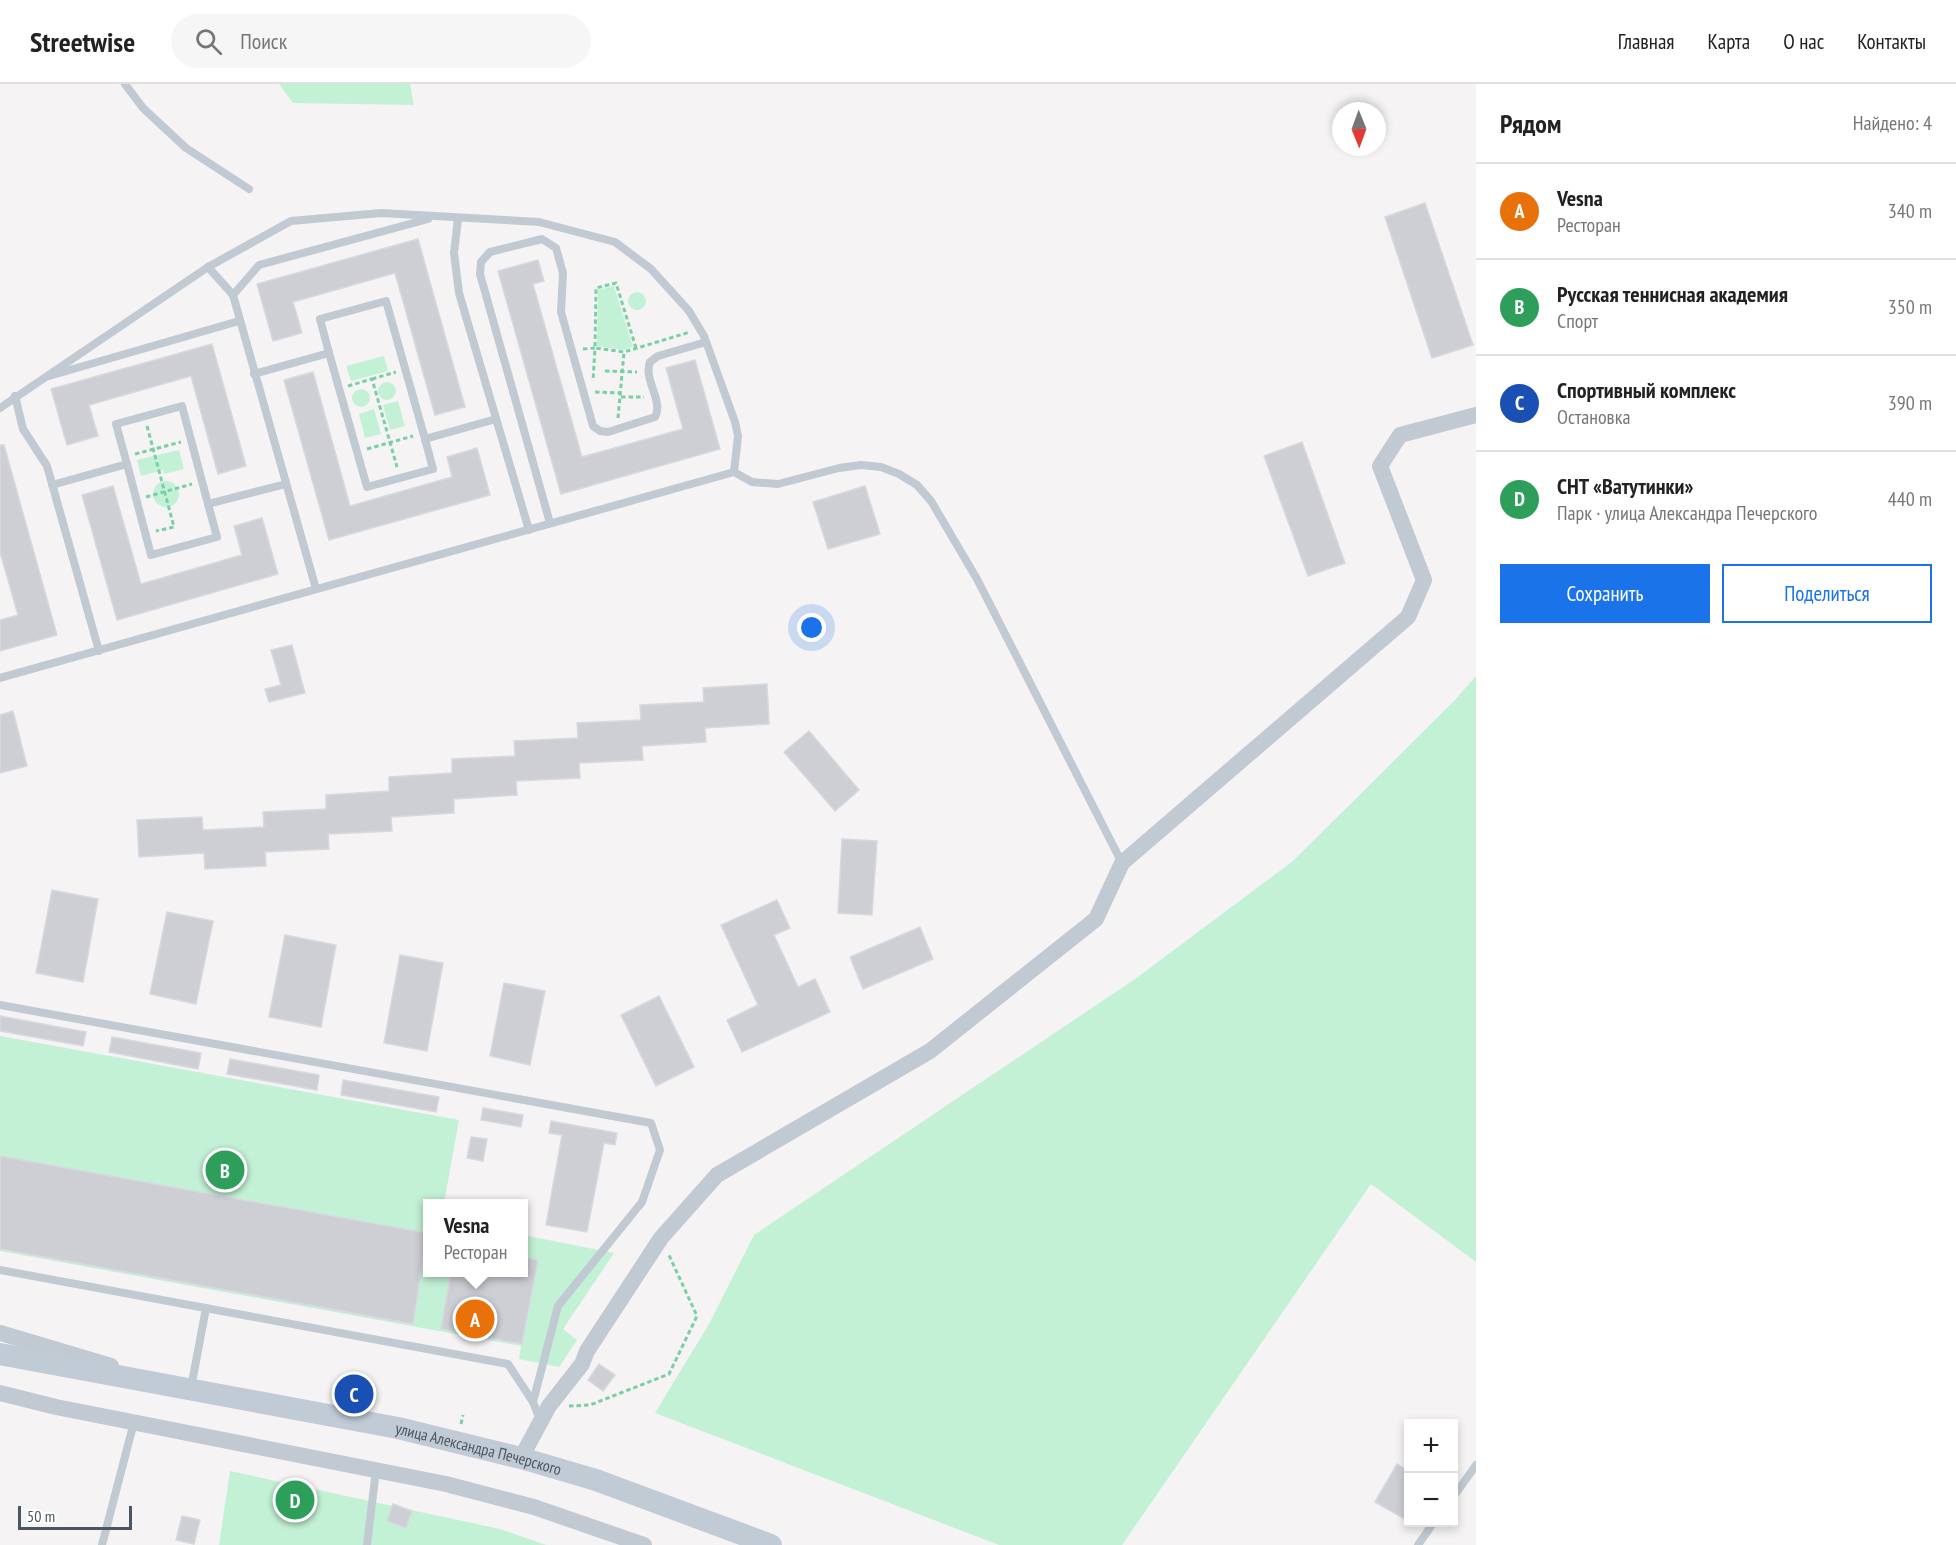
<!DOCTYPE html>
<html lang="ru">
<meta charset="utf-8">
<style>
:root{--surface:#fff;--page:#f6f6f6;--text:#222;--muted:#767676;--line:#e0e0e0;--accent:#1a73e8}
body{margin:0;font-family:"PT Sans Narrow",sans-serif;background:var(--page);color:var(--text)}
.controls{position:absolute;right:18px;bottom:18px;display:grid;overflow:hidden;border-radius:0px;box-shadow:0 3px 9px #0003}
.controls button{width:54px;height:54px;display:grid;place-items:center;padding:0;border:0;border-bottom:2px solid var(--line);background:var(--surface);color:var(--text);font:30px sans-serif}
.compass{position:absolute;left:1332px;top:18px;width:54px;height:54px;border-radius:50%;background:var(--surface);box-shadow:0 3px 9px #0003;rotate:179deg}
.scale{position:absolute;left:18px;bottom:15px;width:114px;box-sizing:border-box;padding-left:6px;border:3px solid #4a5661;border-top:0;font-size:16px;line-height:21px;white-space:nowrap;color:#4a5661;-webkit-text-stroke:4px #fff;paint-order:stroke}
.you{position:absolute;left:812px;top:544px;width:21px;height:21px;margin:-15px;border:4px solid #fff;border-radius:50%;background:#1a73e8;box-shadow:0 0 0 9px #1a73e833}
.badge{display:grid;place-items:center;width:39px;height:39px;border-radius:50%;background:var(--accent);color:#fff;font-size:20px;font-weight:700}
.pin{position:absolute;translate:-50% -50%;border:3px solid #fff;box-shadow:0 2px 6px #0006}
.popup{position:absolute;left:423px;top:1115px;width:105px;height:78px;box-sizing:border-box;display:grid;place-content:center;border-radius:0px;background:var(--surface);filter:drop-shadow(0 2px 4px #0005);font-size:20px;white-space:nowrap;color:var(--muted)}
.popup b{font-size:22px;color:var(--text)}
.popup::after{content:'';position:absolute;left:50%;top:100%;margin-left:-12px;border:12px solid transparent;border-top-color:var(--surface)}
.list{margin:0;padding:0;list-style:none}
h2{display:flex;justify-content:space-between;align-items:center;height:78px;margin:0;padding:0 24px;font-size:26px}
h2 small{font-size:20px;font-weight:400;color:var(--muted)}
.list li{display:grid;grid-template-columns:39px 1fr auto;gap:18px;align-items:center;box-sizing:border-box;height:96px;padding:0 24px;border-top:2px solid var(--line)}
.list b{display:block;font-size:22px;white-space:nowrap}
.list p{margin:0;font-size:20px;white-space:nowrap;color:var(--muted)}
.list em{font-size:20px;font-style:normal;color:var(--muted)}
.actions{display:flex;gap:12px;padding:18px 24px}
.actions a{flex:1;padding:14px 0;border:2px solid var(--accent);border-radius:0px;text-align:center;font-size:21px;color:var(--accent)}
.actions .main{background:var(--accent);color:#fff}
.icon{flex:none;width:33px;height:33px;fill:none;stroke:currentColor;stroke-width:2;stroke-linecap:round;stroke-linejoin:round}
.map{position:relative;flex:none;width:1476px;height:1461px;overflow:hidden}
header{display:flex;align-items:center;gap:36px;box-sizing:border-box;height:84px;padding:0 30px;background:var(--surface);border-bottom:2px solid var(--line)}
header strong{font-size:28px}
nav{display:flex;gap:33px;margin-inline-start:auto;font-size:21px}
.search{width:420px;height:54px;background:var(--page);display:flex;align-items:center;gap:15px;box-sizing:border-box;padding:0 21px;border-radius:33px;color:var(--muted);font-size:22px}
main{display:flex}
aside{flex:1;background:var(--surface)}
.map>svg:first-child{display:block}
</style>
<header>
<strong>Streetwise</strong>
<div class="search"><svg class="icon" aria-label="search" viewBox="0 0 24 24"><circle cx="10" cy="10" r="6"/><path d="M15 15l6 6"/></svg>Поиск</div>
<nav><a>Главная</a><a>Карта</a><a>О нас</a><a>Контакты</a></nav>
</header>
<main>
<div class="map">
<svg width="1476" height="1461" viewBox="0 0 1476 1461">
<rect width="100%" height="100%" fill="#f5f3f3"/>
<g fill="#c3f1d5">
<path d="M 279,0 L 410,0 L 414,21 L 293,19 Z"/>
<path d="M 614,202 L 633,263 L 624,266 L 597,262 L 598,206 Z"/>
<circle cx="637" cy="217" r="9"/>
<path d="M 384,272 L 388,287 L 351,297 L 346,282 Z"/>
<circle cx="387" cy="307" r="9"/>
<circle cx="361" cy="314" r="9"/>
<path d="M 398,317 L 405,342 L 390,346 L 383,321 Z"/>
<path d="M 374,325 L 381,350 L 365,354 L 359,330 Z"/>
<path d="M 179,366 L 184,385 L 164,390 L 163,386 L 141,392 L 137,376 Z"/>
<circle cx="166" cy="410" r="13"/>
<path d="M 1476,592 L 1476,1178 L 1371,1100 L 1122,1461 L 999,1461 L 655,1329 L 709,1240 L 754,1151 L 1135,895 L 1293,777 L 1455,616 Z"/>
<path d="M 0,952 L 459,1036 L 444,1119 L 427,1120 L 427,1188 L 523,1188 L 523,1151 L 614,1169 L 563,1245 L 577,1256 L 559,1283 L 519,1275 L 521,1262 L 0,1167 Z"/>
<path d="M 230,1387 L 500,1445 L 546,1461 L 219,1461 Z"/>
</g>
<g fill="#cdcfd5" stroke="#d7d9de" stroke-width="1.5">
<path d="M 1425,119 L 1473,261 L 1432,274 L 1385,133 Z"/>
<path d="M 418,155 L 465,323 L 435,331 L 395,189 L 293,218 L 302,249 L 273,257 L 257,200 Z"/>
<path d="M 538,176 L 544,197 L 533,200 L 582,373 L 683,345 L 666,284 L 695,276 L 720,365 L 561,410 L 498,187 Z"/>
<path d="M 212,260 L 246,382 L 218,390 L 191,292 L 89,321 L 98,352 L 67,361 L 51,305 Z"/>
<path d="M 313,288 L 350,422 L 452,393 L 447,373 L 477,364 L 490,411 L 329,456 L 284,296 Z"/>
<path d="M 1302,358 L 1345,479 L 1308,492 L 1264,372 Z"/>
<path d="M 0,361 L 4,361 L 57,551 L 0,567 L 0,536 L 18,531 L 0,468 Z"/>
<path d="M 113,402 L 141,500 L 242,471 L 234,442 L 262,434 L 278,490 L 117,536 L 82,411 Z"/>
<path d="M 865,402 L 880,450 L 828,465 L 813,418 Z"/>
<path d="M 292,561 L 305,609 L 269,618 L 265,605 L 281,601 L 271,566 Z"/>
<path d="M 767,600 L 769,640 L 705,644 L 706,658 L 642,662 L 643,676 L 579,679 L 580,694 L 516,697 L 517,711 L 454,715 L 454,729 L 391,733 L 392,747 L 328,750 L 329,765 L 265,768 L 266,782 L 205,785 L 204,769 L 139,773 L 137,736 L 202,733 L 203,746 L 264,743 L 263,728 L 326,725 L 326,711 L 389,707 L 389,693 L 452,689 L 452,675 L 515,672 L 514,657 L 578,654 L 577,639 L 641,636 L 640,621 L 704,618 L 703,604 Z"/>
<path d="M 13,627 L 27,682 L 0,689 L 0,631 Z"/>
<path d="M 809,647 L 859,706 L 835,727 L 784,668 Z"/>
<path d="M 842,755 L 877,757 L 872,831 L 838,829 Z"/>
<path d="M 52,806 L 98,815 L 83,898 L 36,889 Z"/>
<path d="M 777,816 L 790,844 L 774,851 L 798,903 L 815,895 L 830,928 L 742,968 L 727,936 L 758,921 L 721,841 Z"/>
<path d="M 167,828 L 213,837 L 196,920 L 150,910 Z"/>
<path d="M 920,843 L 933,875 L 863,905 L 850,873 Z"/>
<path d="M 285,851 L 336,861 L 321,943 L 269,933 Z"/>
<path d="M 400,871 L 443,879 L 427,967 L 384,959 Z"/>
<path d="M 504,899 L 545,907 L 530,981 L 490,972 Z"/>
<path d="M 659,912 L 694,983 L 656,1002 L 621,931 Z"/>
<path d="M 0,932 L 86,948 L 83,962 L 0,947 Z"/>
<path d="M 112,953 L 201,969 L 198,985 L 109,968 Z"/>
<path d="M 230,975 L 319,991 L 317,1006 L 227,990 Z"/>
<path d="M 343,996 L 439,1013 L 436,1028 L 341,1011 Z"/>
<path d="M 483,1024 L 523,1031 L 521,1043 L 481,1036 Z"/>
<path d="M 551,1037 L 617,1049 L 615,1061 L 604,1059 L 587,1148 L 546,1141 L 562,1051 L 549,1049 Z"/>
<path d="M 471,1053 L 487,1055 L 483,1077 L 467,1074 Z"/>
<path d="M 0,1072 L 427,1149 L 413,1240 L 0,1165 Z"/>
<path d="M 523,1173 L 538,1176 L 522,1260 L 441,1245 L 451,1188 L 523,1188 Z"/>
<path d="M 599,1280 L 615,1291 L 603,1307 L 588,1296 Z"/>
<path d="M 1397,1380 L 1408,1387 L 1408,1437 L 1375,1418 Z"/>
<path d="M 393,1420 L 412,1427 L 406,1444 L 387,1437 Z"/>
<path d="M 182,1432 L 200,1436 L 194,1460 L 176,1456 Z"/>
</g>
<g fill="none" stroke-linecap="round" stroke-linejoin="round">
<g stroke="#7ad0a6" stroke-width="3" stroke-dasharray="4.5 3" stroke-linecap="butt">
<path d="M 636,264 L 616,199 L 596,204 L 595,264 L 624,268 L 690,248"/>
<path d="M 583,265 L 595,264 L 593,297"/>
<path d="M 605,287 L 637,288"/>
<path d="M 372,295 L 396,288"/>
<path d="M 348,302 L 372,295 L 397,383"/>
<path d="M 595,308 L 621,309"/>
<path d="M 621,313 L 644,313"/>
<path d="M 618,334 L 624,268"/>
<path d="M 147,342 L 174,443 L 156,447"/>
<path d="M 367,365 L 413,352"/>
<path d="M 135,370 L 181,358"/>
<path d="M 146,413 L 192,400"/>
<path d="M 569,1322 L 590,1321 L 669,1290 L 697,1232 L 668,1169"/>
<path d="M 461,1340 L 463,1331"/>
</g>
<g stroke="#c1cad2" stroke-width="8">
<path d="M 125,0 L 143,24 L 186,64 L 249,105"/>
<path d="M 458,135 L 454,169 L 459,209 L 529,446"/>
<path d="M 208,183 L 233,211"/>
<path d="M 329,269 L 367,403 L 433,385 L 425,355"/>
<path d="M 254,290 L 329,269 L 320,235 L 386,217 L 425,355 L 496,335"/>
<path d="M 49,292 L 239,237"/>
<path d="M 15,312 L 23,345 L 47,382 L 99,567"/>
<path d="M 0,324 L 208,183 L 291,137 L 381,129 L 539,138 L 615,158 L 651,185 L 689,227 L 704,252 L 735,338 L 738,352 L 734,388"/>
<path d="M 127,380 L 151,471 L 217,453 L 208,420"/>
<path d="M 52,401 L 127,380 L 116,340 L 182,322 L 208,420 L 286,400"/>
<path d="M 550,439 L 480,190 L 481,178 L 490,168 L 542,155 L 556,164 L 563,189 L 561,228 L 593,342 L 600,347 L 608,348 L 655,333 C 664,317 643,296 650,278 L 658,272 L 706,258"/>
<path d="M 316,505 L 233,211 L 259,181 L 428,135"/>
<path d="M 0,594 L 734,388 L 752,398 L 778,400 L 839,384 L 861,381 L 881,383 L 899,390 L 917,401 L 931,417 L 977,495 L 1122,779"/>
<path d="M 0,921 L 651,1039 L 660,1066 L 642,1118 L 558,1222 L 533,1318 L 541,1338"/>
<path d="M 0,1186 L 508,1280 L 533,1318"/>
<path d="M 191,1304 L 206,1224"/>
<path d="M 1454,1412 L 1476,1381"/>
<path d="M 102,1461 L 134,1338"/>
<path d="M 367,1461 L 376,1386"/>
<path d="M 1418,1461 L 1434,1438"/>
</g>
<g stroke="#c1cad2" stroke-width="16">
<path d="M 0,1249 L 111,1282"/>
<path d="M 0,1309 L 56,1323 L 446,1400 L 534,1423 L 644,1461"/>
<path d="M 521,1374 L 549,1322 L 582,1280 L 587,1267 L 661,1154 L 717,1091 L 930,967 L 1096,835 L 1122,779 L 1408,533 L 1424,496 L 1380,382 L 1400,351 L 1476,331"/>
</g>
<path stroke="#c1cbd6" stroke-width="22" id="s1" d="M 0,1270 L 398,1344 L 521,1374 L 596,1396 L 771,1461"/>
</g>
<g text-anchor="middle" stroke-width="4.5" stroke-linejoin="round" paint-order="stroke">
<g font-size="16" fill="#4a5661" stroke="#fff">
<text dy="6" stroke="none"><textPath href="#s1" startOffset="488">улица Александра Печерского</textPath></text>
</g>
</g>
</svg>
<div class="controls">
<button>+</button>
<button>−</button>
</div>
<svg class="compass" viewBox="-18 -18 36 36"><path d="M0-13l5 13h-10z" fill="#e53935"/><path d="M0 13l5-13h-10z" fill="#767676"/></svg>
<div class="scale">50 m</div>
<div class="you"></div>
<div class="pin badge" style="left:475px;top:1235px;background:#e8710a">A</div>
<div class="popup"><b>Vesna</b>Ресторан</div>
<div class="pin badge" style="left:225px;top:1086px;background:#2e9e5b">B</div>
<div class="pin badge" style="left:354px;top:1310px;background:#1a4fb4">C</div>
<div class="pin badge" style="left:295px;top:1416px;background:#2e9e5b">D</div>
</div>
<aside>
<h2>Рядом<small>Найдено: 4</small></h2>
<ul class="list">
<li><span class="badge" style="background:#e8710a">A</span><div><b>Vesna</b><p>Ресторан</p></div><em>340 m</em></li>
<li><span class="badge" style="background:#2e9e5b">B</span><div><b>Русская теннисная академия</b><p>Спорт</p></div><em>350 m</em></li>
<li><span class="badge" style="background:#1a4fb4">C</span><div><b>Спортивный комплекс</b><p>Остановка</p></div><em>390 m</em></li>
<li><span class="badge" style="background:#2e9e5b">D</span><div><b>СНТ «Ватутинки»</b><p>Парк · улица Александра Печерского</p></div><em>440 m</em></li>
</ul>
<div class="actions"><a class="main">Сохранить</a><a>Поделиться</a></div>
</aside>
</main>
